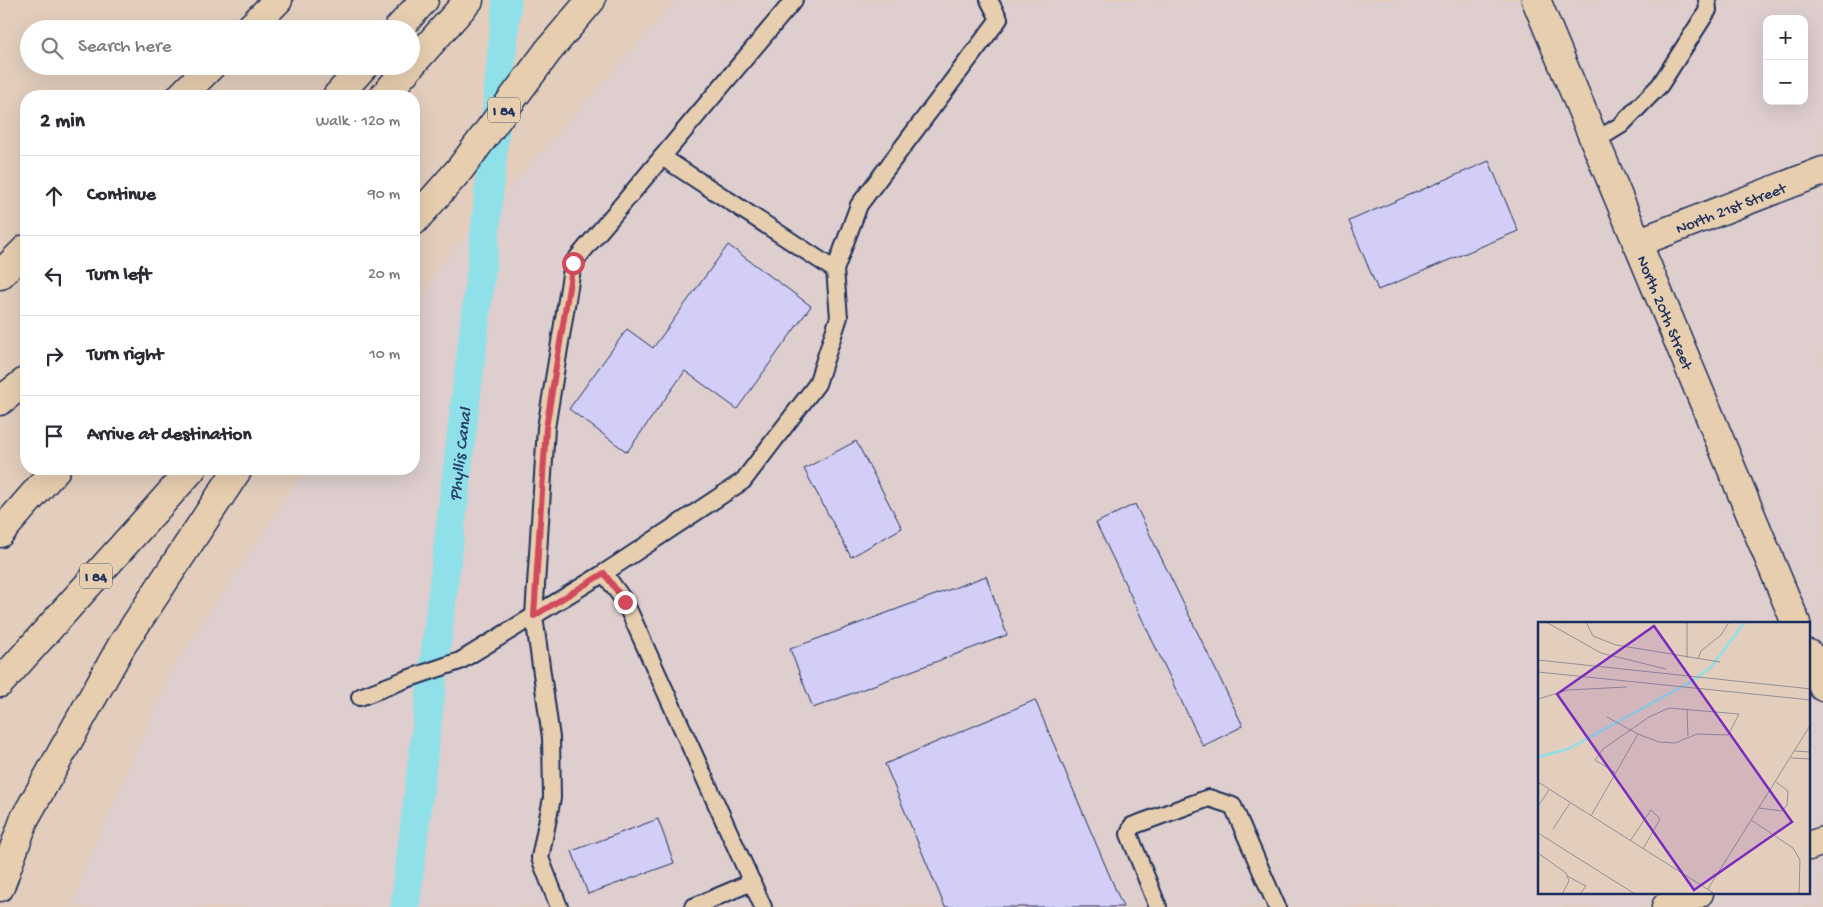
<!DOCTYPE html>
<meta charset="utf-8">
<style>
:root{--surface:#fff;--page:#f7f7f7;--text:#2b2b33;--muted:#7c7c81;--line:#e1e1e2}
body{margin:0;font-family:"Gochi Hand",sans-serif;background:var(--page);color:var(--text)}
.controls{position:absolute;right:15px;top:15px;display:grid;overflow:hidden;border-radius:10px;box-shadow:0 5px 20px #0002}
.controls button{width:45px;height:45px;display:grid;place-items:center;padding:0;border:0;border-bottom:1px solid var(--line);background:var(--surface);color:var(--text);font:25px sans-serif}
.stop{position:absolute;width:15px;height:15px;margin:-11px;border:4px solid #d1495b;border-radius:50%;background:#fff}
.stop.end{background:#d1495b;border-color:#fff;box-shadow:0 1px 5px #0008}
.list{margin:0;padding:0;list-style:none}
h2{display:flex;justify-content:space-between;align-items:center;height:65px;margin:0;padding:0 20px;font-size:21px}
h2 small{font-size:16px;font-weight:400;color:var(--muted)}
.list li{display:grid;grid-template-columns:32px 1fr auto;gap:15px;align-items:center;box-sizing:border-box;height:80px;padding:0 20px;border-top:1px solid var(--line)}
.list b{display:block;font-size:19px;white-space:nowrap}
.list em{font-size:16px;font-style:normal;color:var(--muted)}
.icon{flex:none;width:28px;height:28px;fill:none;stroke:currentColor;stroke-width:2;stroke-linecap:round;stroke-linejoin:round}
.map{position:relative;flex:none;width:1823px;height:907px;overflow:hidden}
.search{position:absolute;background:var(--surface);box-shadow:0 5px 20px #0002;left:20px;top:20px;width:400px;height:55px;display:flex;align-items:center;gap:12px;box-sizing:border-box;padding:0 18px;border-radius:28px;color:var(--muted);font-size:19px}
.panel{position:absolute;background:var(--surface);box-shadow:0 5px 20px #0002;left:20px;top:90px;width:400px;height:385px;border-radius:20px}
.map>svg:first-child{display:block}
</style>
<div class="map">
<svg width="1823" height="907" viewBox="0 0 1823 907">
<rect width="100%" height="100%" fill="#e3cebd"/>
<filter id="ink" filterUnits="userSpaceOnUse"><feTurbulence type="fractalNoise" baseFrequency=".02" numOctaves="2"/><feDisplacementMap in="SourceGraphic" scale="10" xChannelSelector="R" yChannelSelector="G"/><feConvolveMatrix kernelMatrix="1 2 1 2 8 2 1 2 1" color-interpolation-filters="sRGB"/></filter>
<g filter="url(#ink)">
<path fill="#decece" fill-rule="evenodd" d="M 677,0 L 1823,0 L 1823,907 L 74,907 L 85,867 L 176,663 L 306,469 L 414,469 L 414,307 L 446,259 ZM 1767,19 L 1804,19 L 1804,101 L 1767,101 ZM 1539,623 L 1809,623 L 1809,893 L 1539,893 Z"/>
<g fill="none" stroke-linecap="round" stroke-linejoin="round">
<path stroke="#8fe0e9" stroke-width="29" id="s1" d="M 405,907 L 483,255 L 507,0"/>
</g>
<g fill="#d3cef7" stroke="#1b2f5e">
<path d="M 1489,161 L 1518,231 L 1378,290 L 1349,221 Z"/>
<path d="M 728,245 L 811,306 L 737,409 L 685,371 L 627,452 L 569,409 L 627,329 L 653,348 Z"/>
<path d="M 856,441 L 902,528 L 851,557 L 804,469 Z"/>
<path d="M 1135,504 L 1243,726 L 1203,746 L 1096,523 Z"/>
<path d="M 986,576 L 1007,635 L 813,708 L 790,649 Z"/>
<path d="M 1035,700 L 1123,907 L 945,907 L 885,764 Z"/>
<path d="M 658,819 L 674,863 L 588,894 L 572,851 Z"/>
</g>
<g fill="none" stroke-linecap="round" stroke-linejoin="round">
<g stroke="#1b2f5e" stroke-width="20">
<g id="lane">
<path d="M 1595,141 L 1621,125 L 1660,85 L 1708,10 L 1707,0"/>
<path d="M 662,157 L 835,270"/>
<path d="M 604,573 L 743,481 L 817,384 L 839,317 L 835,270 L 859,205 L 999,19 L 989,0"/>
<path d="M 360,697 L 404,680 L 460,661 L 604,573 L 625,602 L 763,907"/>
<path d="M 559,907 L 540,858 L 552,798 L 551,738 L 534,616 L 546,428 L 573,263 L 794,0"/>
<path d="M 693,907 L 752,882"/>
<path d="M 1158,907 L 1129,834 L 1132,826 L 1209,798 L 1233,806 L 1277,907"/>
</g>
</g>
<g stroke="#1b2f5e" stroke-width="31">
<g id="street">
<path id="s2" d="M 1536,0 L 1796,623"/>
<path d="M 249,29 L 278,0"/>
<path d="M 181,96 L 211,66"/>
<path id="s3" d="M 1637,243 L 1823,171"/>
<path d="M 0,275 L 26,249"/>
<path d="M 1809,654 L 1823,687"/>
<path d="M 1809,846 L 1823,841"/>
<path d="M 1666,907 L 1699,893"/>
</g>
</g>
<g stroke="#1b2f5e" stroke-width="31">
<g id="highway">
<path d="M 398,29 L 424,0"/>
<path d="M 411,65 L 469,0"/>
<path d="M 337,96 L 364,66"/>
<path d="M 384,96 L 410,66"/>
<path d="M 414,221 L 460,169 L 548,51 L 591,0"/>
<path d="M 0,401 L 26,381"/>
<path d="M 0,533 L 56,469"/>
<path d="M 0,683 L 192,469"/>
<path d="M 0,887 L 25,818 L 122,645 L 238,469"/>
</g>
</g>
<use href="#lane" stroke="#e7ceaf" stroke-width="16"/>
<use href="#street" stroke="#e7ceaf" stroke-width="28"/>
<use href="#highway" stroke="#e7ceaf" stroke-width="28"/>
</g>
</g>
<g fill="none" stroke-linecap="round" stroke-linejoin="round" filter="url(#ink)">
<path stroke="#d1495b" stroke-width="6" d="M 573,263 L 546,428 L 534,616 L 604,573 L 625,602"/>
</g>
<g text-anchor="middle" stroke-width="4.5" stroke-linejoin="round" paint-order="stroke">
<g fill="#e7ceaf" stroke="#585f76" stroke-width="1">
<rect x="488" y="97.5" width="32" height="25" rx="4"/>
<rect x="80" y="563.5" width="32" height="25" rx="4"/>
</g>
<g font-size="15" font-weight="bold" fill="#1b2f5e">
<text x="504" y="115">I 84</text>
<text x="96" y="581">I 84</text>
</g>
<g font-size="16" fill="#1b2f5e" stroke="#e7ceaf">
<text dy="6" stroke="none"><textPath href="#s3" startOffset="100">North 21st Street</textPath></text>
<text dy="6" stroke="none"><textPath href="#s2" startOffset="338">North 20th Street</textPath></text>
</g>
<g font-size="18" font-style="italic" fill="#27416c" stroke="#e7ceaf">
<text dy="6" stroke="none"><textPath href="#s1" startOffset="456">Phyllis Canal</textPath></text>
</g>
</g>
<g transform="translate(1538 622)">
<rect width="272" height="272" fill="#e3cebd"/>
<path fill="none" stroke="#8fe0e9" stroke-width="2.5" d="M 0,135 L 30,127 L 156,58 L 173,45 L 207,0"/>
<path fill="none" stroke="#938e97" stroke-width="1" d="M 8,0 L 63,31 L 128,47M 48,0 L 55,14 L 78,23 L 182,40M 149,36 L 149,0M 160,37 L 163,29 L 183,13 L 191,0M 0,38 L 273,67M 0,50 L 273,78M 0,77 L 30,68 L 89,65M 149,87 L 150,114M 257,129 L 273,130M 253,136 L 273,137M 78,151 L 57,138 L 65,127 L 111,95 L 131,86 L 201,92 L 190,113 L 159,112 L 137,121 L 121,120 L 100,112M 0,160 L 177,272M 0,184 L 11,168M 221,186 L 244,189 L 249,183 L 250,169 L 238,160M 53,194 L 100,112 L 69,95M 213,198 L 255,226 L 262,238 L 261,272M 15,207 L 32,181M 0,211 L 97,272M 92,219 L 113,188 L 122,197 L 105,227M 0,231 L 28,251 L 31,259 L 24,272M 29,254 L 48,264 L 42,272M 170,267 L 273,102"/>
<path fill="#7b2cbf" fill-opacity="0.15" stroke="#7b2cbf" stroke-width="2.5" d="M 116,4 L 254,200 L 156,268 L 19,72 Z"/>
<rect width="272" height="272" fill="none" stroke="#1b2f5e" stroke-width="2.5"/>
</g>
</svg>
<div class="controls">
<button>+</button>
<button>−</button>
</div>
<div class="stop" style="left:573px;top:263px"></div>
<div class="stop end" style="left:625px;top:602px"></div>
<div class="search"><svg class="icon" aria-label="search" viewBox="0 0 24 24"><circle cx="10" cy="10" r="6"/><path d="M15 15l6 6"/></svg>Search here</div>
<section class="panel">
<h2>2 min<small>Walk · 120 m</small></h2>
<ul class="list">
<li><svg class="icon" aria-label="ahead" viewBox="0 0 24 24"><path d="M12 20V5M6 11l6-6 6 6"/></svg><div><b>Continue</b></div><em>90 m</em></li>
<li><svg class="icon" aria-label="left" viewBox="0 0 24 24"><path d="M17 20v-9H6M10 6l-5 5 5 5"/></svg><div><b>Turn left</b></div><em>20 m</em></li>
<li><svg class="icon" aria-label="right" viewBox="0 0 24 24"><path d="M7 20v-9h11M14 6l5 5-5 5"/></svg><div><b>Turn right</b></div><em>10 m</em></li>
<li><svg class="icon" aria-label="arrive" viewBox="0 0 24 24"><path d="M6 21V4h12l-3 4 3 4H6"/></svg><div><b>Arrive at destination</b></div></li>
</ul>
</section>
</div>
